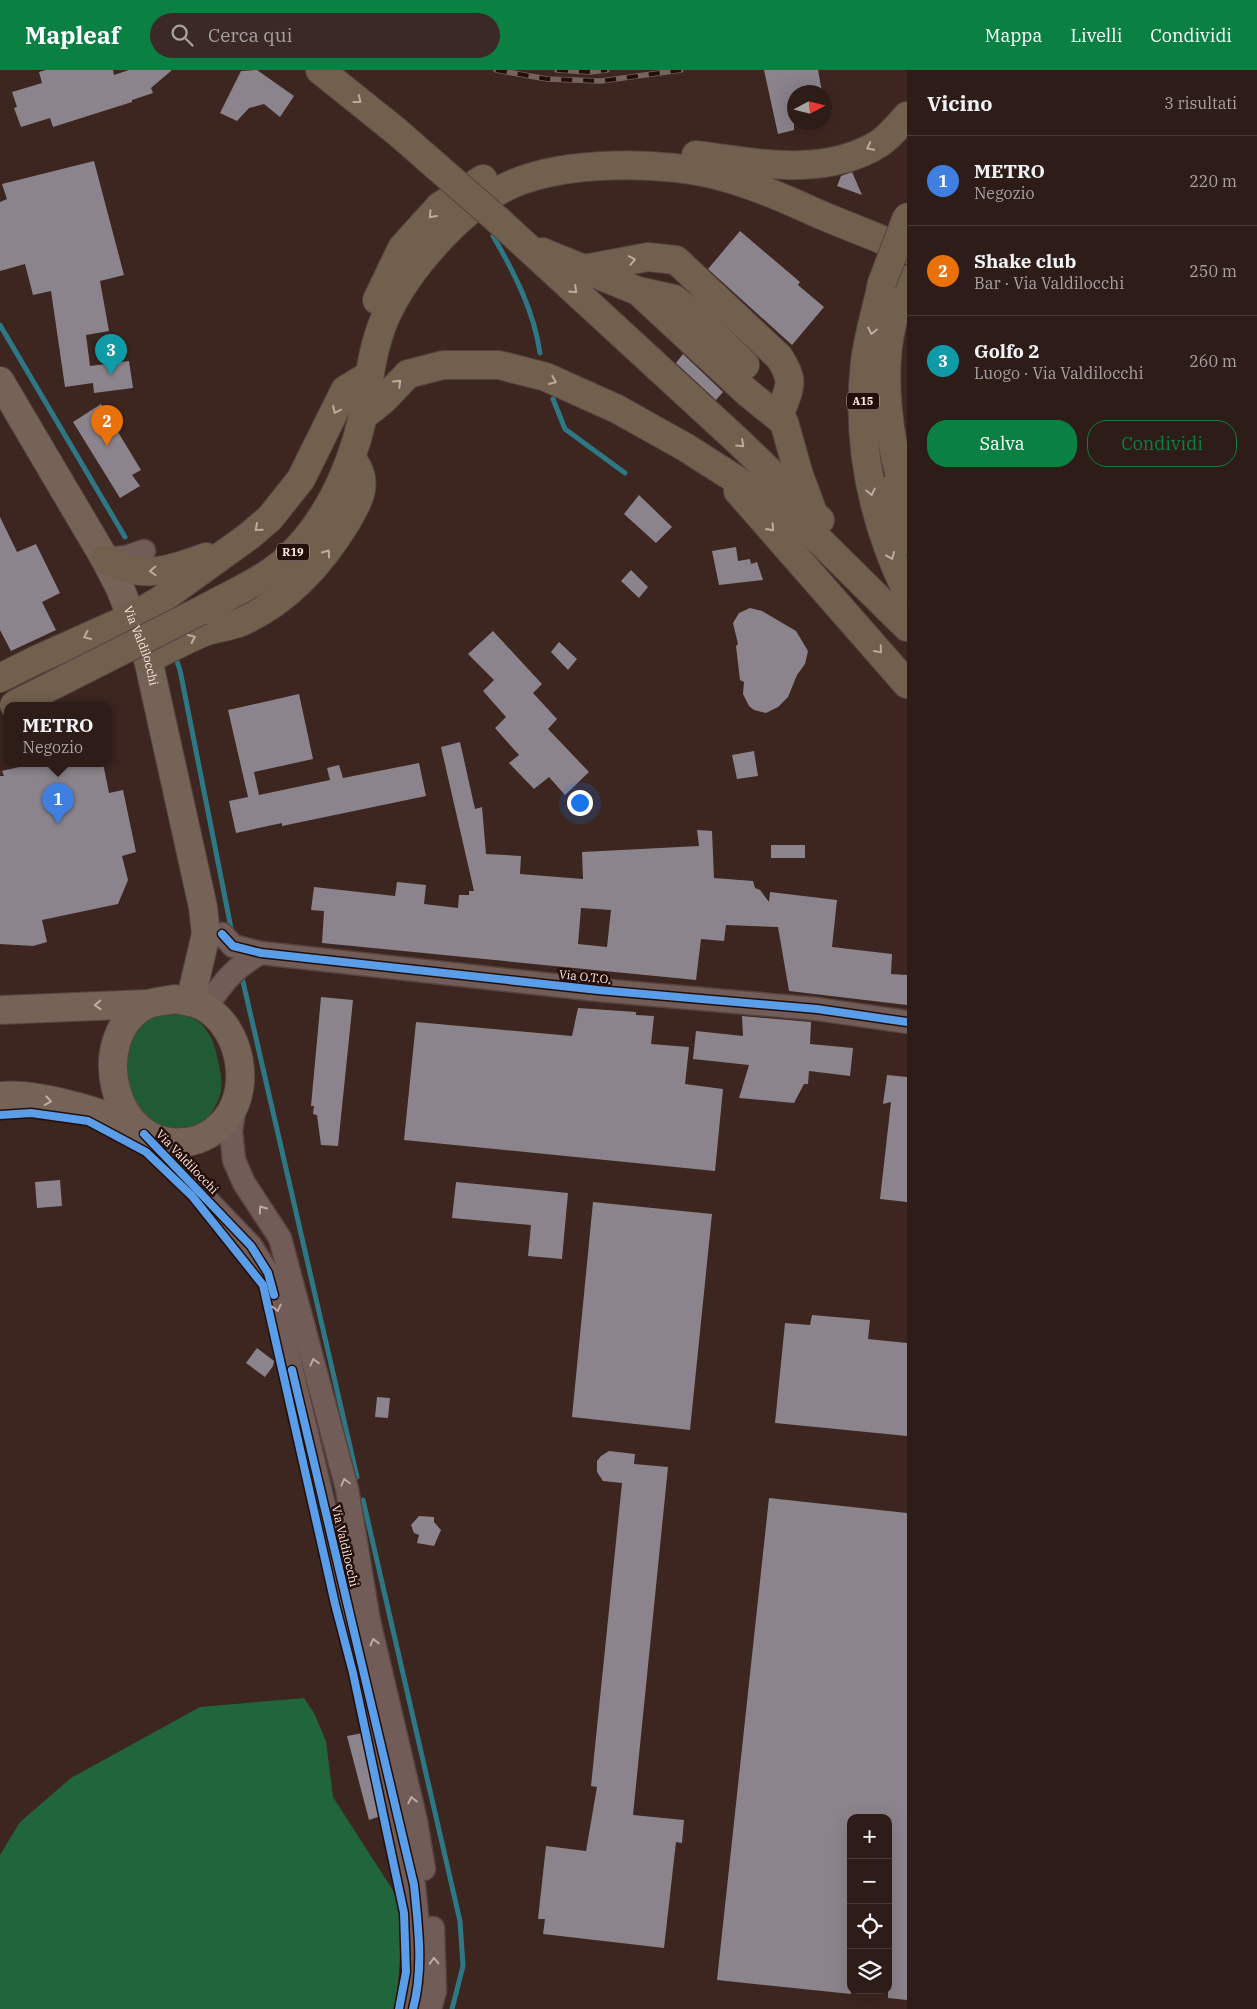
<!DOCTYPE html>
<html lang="it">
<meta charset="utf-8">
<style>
:root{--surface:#2e1c18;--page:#3a2925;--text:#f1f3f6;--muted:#a7a1a2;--line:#493a37;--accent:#0b8043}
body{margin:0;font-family:"IBM Plex Serif",serif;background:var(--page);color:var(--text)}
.controls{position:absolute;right:15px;bottom:15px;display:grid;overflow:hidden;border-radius:10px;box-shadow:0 5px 20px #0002}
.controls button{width:45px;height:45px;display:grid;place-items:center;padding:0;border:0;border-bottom:1px solid var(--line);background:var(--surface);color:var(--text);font:25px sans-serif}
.compass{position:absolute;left:787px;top:15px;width:45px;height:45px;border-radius:50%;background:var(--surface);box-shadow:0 5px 20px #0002;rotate:83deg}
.you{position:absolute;left:579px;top:732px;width:18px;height:18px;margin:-12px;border:4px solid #fff;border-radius:50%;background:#1a73e8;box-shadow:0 0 0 8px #1a73e833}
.badge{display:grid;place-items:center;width:32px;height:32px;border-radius:50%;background:var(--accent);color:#fff;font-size:16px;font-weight:700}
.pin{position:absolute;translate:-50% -41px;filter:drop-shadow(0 1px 2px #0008)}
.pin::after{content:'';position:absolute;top:26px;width:18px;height:15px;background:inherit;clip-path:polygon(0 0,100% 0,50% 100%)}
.popup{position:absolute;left:4px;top:632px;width:108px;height:65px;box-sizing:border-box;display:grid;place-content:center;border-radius:10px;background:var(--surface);filter:drop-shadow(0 1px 4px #0005);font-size:16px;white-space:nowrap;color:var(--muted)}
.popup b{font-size:19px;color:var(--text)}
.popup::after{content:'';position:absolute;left:50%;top:100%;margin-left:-10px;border:10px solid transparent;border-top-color:var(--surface)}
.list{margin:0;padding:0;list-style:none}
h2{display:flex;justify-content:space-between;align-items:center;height:65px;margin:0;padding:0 20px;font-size:21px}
h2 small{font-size:16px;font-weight:400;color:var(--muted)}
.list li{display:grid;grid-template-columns:32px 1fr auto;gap:15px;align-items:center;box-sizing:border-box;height:90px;padding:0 20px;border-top:1px solid var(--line)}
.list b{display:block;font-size:19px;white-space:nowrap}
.list p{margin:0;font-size:16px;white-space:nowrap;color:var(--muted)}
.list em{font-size:16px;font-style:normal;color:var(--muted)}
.actions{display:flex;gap:10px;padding:15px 20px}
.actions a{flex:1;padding:11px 0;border:1px solid var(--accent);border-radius:20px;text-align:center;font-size:18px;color:var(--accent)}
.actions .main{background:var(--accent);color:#fff}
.icon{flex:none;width:28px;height:28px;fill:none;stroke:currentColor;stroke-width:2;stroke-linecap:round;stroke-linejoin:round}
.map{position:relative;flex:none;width:907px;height:1939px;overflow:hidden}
header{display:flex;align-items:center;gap:30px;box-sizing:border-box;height:70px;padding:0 25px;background:var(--accent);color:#fff}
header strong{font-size:24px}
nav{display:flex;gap:28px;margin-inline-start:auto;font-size:18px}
.search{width:350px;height:45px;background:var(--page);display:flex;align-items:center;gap:12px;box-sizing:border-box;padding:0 18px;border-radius:28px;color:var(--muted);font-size:19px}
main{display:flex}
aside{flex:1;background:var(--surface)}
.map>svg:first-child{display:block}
</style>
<header>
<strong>Mapleaf</strong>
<div class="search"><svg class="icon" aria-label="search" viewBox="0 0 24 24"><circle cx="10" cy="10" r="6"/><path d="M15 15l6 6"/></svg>Cerca qui</div>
<nav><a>Mappa</a><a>Livelli</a><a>Condividi</a></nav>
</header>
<main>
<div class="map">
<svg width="907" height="1939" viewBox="0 0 907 1939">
<rect width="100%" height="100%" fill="#3d2520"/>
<path fill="#205b36" d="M 175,941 C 206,949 213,965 219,995 C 221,1005 223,1016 220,1025 C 211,1054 187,1068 158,1056 C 154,1054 148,1052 145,1049 C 127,1030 122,995 129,970 C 130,964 137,959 140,955 C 143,953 145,949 149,947 C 156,944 167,943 175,941 Z"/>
<path fill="#20653b" d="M 304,1628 L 314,1643 L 326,1671 L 333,1727 L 394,1822 L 403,1848 L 396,1939 L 0,1939 L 0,1785 L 20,1752 L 71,1708 L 200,1637 Z"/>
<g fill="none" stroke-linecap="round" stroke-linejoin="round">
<g stroke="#2e7886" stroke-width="5">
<path d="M 493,166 C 514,202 534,241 540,283"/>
<path d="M 0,255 L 125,467"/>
<path d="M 553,329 L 565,359 L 625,403"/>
<path d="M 175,586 L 180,600 L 232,863"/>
<path d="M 241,903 L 357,1407"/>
<path d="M 363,1430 L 460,1851 L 463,1896 L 452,1939"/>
</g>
</g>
<g fill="#8c848c" fill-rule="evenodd">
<path d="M 46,0 L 113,0 L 114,5 L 129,0 L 172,0 L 151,18 L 153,23 L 132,30 L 132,32 L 53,57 L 50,48 L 21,57 L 14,38 L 17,37 L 12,22 L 42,13 L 39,2 Z"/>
<path d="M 257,0 L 294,26 L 280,47 L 264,34 L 249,38 L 237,51 L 220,43 L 241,1 Z"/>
<path d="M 764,0 L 818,0 L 822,22 L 794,22 L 794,60 L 778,64 Z"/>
<path d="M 94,91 L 124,205 L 100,211 L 109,261 L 86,265 L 90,296 L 129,291 L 133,318 L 94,323 L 93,313 L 65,317 L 51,221 L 33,225 L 25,194 L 0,201 L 0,132 L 7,129 L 2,114 Z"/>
<path d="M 852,102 L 862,125 L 837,116 L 841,106 Z"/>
<path d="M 740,161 L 800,212 L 798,215 L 824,237 L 792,275 L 708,199 Z"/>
<path d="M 683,284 L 723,322 L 716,330 L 676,293 Z"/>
<path d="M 101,334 L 141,400 L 132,405 L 140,416 L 120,428 L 73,352 Z"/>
<path d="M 639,425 L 672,457 L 656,473 L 624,444 Z"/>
<path d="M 0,447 L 17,482 L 36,474 L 60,523 L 42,532 L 56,560 L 11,581 L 0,560 Z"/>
<path d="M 736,477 L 738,491 L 750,489 L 751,494 L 757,492 L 763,510 L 719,515 L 712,481 Z"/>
<path d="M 631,500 L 648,517 L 639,528 L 621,511 Z"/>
<path d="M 750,538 L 762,541 L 796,561 L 808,581 L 805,594 L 797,605 L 788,627 L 778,637 L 766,643 L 754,640 L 749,636 L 743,624 L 744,612 L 740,610 L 736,576 L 738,574 L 733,553 L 739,543 Z"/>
<path d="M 493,561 L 542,614 L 533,623 L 557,649 L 548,659 L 589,702 L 565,725 L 549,707 L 534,719 L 509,693 L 519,685 L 495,658 L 506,647 L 483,621 L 494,610 L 468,584 Z"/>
<path d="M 559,572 L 577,589 L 568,600 L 551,582 Z"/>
<path d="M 299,624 L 313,689 L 254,702 L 259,725 L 330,710 L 327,698 L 339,695 L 343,708 L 419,693 L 426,726 L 282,756 L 282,753 L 236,763 L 229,731 L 248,727 L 228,640 Z"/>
<path d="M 460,672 L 475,739 L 482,737 L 486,784 L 521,786 L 520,804 L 583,809 L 582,782 L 699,776 L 697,760 L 712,761 L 714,808 L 753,811 L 755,818 L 760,820 L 769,832 L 770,822 L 837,830 L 832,877 L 892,884 L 891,904 L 907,905 L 907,935 L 789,921 L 778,857 L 726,855 L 724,871 L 701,869 L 696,910 L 322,873 L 324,841 L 311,840 L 314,817 L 395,826 L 397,812 L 426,815 L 424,834 L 458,838 L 459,825 L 469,825 L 469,821 L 474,821 L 441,677 ZM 581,838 L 611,840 L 607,877 L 578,874 Z"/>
<path d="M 754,681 L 758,706 L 737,709 L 732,685 Z"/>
<path d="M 36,693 L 103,693 L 109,723 L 123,720 L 136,782 L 122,786 L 128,810 L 118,834 L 42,850 L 47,872 L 33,876 L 0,874 L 0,706 L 4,706 L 2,701 Z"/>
<rect x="771" y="775" width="34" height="13"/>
<path d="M 321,927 L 353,930 L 338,1076 L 321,1075 L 317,1045 L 313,1044 L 314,1036 L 311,1036 Z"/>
<path d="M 578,938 L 636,942 L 636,945 L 654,946 L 651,974 L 689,977 L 685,1014 L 723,1019 L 715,1101 L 404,1070 L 416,952 L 572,966 Z"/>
<path d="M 742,946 L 811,952 L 810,974 L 853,978 L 850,1006 L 809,1001 L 808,1014 L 804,1014 L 794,1033 L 739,1028 L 749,995 L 693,989 L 696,961 L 743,966 Z"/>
<path d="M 887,1005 L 907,1007 L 907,1132 L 880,1129 L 891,1032 L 883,1034 Z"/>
<path d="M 60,1110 L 62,1136 L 37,1138 L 35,1112 Z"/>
<path d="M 456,1112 L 568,1123 L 562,1189 L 528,1186 L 531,1155 L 452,1148 Z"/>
<path d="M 593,1132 L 712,1144 L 690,1360 L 572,1347 Z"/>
<path d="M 812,1245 L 870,1250 L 868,1269 L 907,1273 L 907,1366 L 775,1353 L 785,1253 L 810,1255 Z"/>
<path d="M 257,1278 L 274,1291 L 273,1296 L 265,1307 L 246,1293 Z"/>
<path d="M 377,1327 L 390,1328 L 388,1348 L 375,1347 Z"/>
<path d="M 609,1381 L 635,1384 L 634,1394 L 668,1397 L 633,1745 L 684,1750 L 682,1773 L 676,1772 L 664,1878 L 543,1864 L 545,1849 L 538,1849 L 546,1776 L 586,1781 L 597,1717 L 591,1716 L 622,1413 L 603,1411 L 597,1402 L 597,1391 L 601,1386 Z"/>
<path d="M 769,1428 L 907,1443 L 907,1930 L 888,1928 L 888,1748 L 851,1748 L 851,1924 L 717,1910 Z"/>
<path d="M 419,1446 L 434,1447 L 434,1452 L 441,1460 L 434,1476 L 417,1473 L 419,1465 L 414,1463 L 411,1455 Z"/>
<path d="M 363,1663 L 381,1746 L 369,1750 L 347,1666 Z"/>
</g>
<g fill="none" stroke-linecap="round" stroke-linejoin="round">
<g stroke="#564340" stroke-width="25">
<g id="minor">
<path d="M 105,489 L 126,487 L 144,481"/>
<path d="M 222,864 L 233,876 L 261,883 L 598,920 L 817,939 L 907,952"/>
<path d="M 205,938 C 223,913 234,897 261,883"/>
<path d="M 235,1036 L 231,1061 L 234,1090 L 244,1113 L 280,1168 L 347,1419 L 369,1551 L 416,1751 L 424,1799"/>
<path d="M 144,1064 L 251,1176 L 268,1203 L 273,1220 L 414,1815 C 418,1855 424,1899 413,1939"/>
<path d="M 430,1939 L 435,1921 L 433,1858"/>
</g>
</g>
<g stroke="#564340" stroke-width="30">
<g id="major">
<path id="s1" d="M 0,311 L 105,489 L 120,518 L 148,589 L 203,837 L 206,864 L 190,932"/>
<path d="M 175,929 C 185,931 196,932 204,937 C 240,957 252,1016 227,1048 C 217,1061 202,1070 186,1072 C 111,1082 87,965 146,935 C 154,931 166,931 175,929 Z"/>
<path d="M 0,940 L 147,934"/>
<path d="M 0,1026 C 34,1022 105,1042 135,1058"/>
</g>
</g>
<g stroke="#564340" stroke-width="30">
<g id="highway">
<path d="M 320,0 L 396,61"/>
<path d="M 696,85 C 756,93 825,108 880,73 C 890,66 899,55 907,46"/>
<path d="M 499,151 L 739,372 L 820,450"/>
<path d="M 542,182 L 638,221 L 748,323 L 784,352 L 799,405 L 811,437"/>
<path d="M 584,199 L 648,187 L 676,190 L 779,287 C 795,311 790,316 781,341"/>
<path d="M 907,210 C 902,224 895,239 892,254 C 879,308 890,378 907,430"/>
<path d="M 882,213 C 877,239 868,266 865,292 C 856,372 872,449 907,522"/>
<path d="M 638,221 L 674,229 L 694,244 L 745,295"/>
<path d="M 377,230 L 402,178 L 440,136 L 483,109"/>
<path d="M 363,346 L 384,329 L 408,304 L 443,295 L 499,295 L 546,307 L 617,339 L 685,377 L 787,442 L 821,472 L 907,557"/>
<path d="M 890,420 L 897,448 L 907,470"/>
<path d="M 738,421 L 907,614"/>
<path d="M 105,489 C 140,510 169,501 206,487"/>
<path d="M 200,541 C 225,527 267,509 287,489 C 326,453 350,401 362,350 C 369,315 371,279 386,246 C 407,200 458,142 502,119 C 558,89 667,90 727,108 C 759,117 790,131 821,145 C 850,157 879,168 907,180"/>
<path d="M 148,589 C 167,580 185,570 204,562 C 216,558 229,557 241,552 C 288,531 321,494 347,451 C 360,428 370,411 351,388"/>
<path d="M 0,608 L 36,590 L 132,547 L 159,531 L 249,466 L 270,448 L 301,409 L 345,320 L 368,306"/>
</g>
</g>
<use href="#minor" stroke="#715c58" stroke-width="22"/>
<use href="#major" stroke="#746356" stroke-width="28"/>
<use href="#highway" stroke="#71604e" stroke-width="28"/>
<g stroke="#756360" stroke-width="5.5">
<g id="rail">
<path d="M 496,0 L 547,9 L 601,11 L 681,0"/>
<path d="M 557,0 L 590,2 L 607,0"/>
</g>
</g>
<use href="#rail" stroke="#230e0a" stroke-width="4" stroke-dasharray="11" stroke-linecap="butt"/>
<g stroke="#564340" stroke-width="30" stroke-linecap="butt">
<g id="highway-bridge">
<path d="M 396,61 L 499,151"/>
<path d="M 882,213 L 907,147"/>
<path d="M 14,635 L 200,541"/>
</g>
</g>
<use href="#highway-bridge" stroke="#71604e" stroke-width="28"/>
<g stroke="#230e0a" stroke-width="11">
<g id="cycleway">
<path d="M 222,864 L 233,876 L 261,883 L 598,920 L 817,939 L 907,952"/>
<path d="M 0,1045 L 31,1043 L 88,1051 L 146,1082 L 192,1126 L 263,1215 L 335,1534 L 353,1603 L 404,1843 L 406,1902 L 399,1939"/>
<path d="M 144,1064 L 251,1176 L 268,1203 L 274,1225"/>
<path d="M 292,1300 L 414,1815 C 418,1855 424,1899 413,1939"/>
</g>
</g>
<use href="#cycleway" stroke="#5a9eea" stroke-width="8"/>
</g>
<defs><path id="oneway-chevron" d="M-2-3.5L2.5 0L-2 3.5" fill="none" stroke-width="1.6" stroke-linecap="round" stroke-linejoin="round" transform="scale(1.25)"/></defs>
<g stroke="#bdaba0">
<use href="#oneway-chevron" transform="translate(358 30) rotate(38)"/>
<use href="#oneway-chevron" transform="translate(870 77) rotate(153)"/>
<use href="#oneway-chevron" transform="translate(432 145) rotate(132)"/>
<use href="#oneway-chevron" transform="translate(632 190) rotate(-11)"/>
<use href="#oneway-chevron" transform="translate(574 220) rotate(43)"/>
<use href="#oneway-chevron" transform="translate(872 261) rotate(102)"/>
<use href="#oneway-chevron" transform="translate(553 311) rotate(23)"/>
<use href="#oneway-chevron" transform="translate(398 313) rotate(-44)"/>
<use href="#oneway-chevron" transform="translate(336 340) rotate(115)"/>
<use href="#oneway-chevron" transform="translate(741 374) rotate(43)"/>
<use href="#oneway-chevron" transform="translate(871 422) rotate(77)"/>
<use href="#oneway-chevron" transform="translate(258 458) rotate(139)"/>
<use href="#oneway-chevron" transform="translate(771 458) rotate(48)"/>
<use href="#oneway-chevron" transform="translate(327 483) rotate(-54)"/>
<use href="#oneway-chevron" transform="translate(891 486) rotate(68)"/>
<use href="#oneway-chevron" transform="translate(153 501) rotate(178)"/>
<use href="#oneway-chevron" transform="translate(87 566) rotate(156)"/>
<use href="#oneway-chevron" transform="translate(192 568) rotate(-25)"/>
<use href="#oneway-chevron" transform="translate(879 580) rotate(49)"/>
</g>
<g stroke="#bfada4">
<use href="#oneway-chevron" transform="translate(98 935) rotate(178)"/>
<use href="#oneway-chevron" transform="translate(48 1031) rotate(9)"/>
</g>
<g stroke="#bdaaa5">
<use href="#oneway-chevron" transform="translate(262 1139) rotate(-125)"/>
<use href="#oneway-chevron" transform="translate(277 1238) rotate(77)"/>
<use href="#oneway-chevron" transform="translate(314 1292) rotate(-105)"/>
<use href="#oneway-chevron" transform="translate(345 1412) rotate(-105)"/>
<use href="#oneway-chevron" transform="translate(374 1572) rotate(-104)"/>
<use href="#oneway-chevron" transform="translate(412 1730) rotate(-103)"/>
<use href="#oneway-chevron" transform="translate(434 1891) rotate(-91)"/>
</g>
<g text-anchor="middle" stroke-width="5" stroke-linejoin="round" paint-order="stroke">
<g fill="#230e0a" stroke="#bba7a3" stroke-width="1">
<rect x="847" y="322.5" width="32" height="17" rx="4"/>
<rect x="277" y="473.5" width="32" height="17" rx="4"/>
</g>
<g font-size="11" font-weight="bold" fill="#fce9e4">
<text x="863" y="335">A15</text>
<text x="293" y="486">R19</text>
</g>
<g font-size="12" fill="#fce9e4" stroke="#230e0a">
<text dy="4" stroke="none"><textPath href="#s1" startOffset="301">Via Valdilocchi</textPath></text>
<text transform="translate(585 907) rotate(6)" y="4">Via O.T.O.</text>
<text transform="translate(187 1092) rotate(46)" y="4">Via Valdilocchi</text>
<text transform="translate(345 1476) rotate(77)" y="4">Via Valdilocchi</text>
</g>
</g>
</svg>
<div class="controls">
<button>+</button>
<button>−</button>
<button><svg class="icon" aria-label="locate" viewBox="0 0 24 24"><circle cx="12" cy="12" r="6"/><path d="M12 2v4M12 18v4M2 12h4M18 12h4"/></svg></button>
<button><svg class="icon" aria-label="layers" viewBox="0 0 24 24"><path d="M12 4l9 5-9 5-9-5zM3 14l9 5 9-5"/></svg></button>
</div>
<svg class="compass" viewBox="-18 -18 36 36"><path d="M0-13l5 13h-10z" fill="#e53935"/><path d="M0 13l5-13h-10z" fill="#a7a1a2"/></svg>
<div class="you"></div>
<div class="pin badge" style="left:58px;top:754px;background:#3f7fe0">1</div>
<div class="popup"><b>METRO</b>Negozio</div>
<div class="pin badge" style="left:107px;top:376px;background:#e8710a">2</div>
<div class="pin badge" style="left:111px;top:305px;background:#0f9aa8">3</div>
</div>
<aside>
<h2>Vicino<small>3 risultati</small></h2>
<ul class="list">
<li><span class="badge" style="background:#3f7fe0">1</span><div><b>METRO</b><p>Negozio</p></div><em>220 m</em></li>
<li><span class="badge" style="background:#e8710a">2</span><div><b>Shake club</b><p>Bar · Via Valdilocchi</p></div><em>250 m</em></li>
<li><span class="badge" style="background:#0f9aa8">3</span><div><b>Golfo 2</b><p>Luogo · Via Valdilocchi</p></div><em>260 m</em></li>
</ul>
<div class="actions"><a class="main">Salva</a><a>Condividi</a></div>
</aside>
</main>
